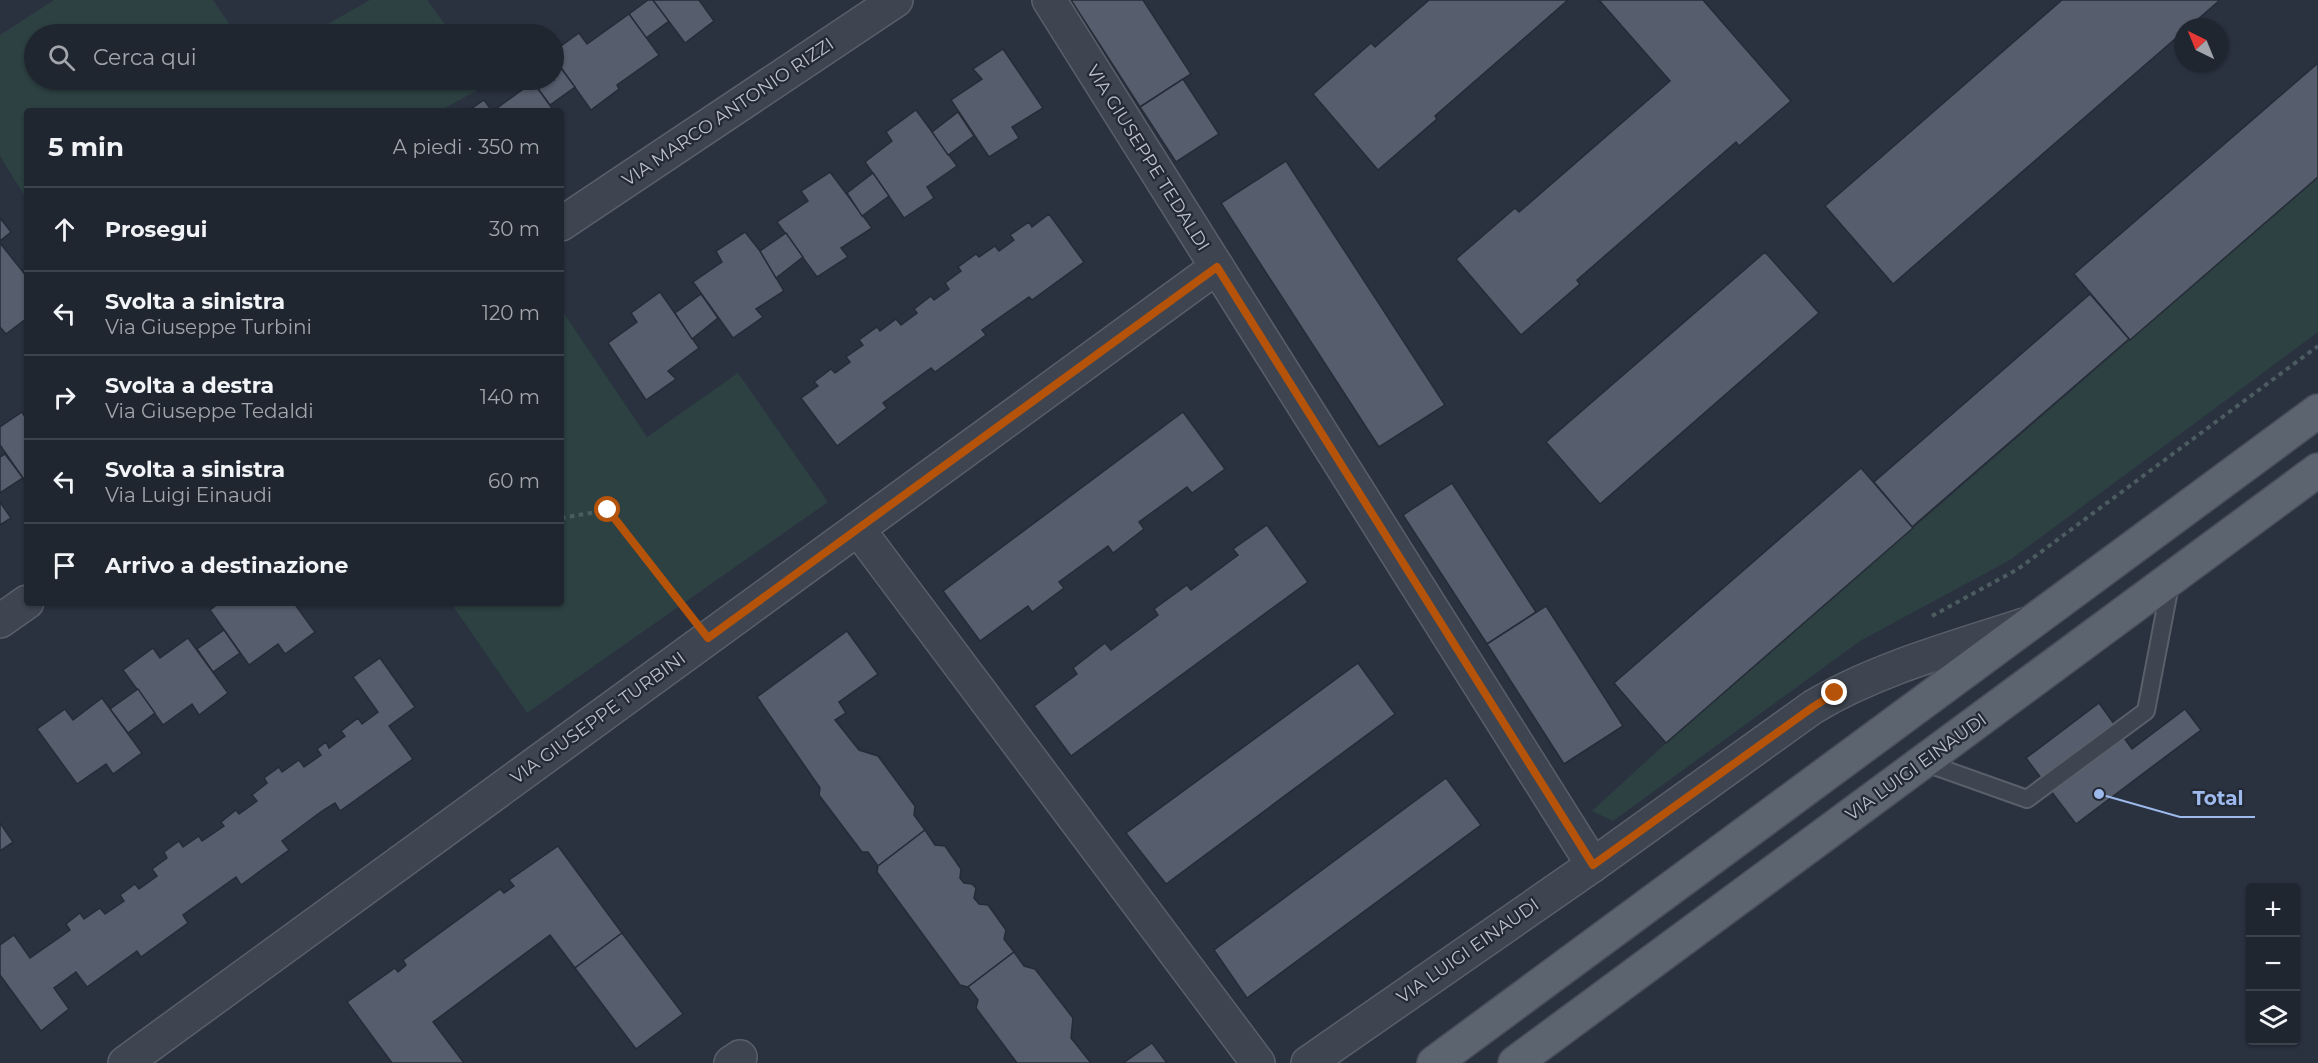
<!DOCTYPE html>
<html lang="it">
<meta charset="utf-8">
<style>
:root{--surface:#202630;--page:#282e38;--text:#f1f3f6;--muted:#a2a5ab;--line:#3d434c}
body{margin:0;font-family:Montserrat,sans-serif;background:var(--page);color:var(--text)}
.controls{position:absolute;right:18px;bottom:18px;display:grid;overflow:hidden;border-radius:6px;box-shadow:0 2px 4px #0004}
.controls button{width:54px;height:54px;display:grid;place-items:center;padding:0;border:0;border-bottom:2px solid var(--line);background:var(--surface);color:var(--text);font:30px sans-serif}
.compass{position:absolute;left:2174px;top:18px;width:54px;height:54px;border-radius:50%;background:var(--surface);box-shadow:0 2px 4px #0004;rotate:317deg}
.stop{position:absolute;width:18px;height:18px;margin:-14px;border:4px solid #b45309;border-radius:50%;background:#fff}
.stop.end{background:#b45309;border-color:#fff;box-shadow:0 2px 6px #0008}
.list{margin:0;padding:0;list-style:none}
h2{display:flex;justify-content:space-between;align-items:center;height:78px;margin:0;padding:0 24px;font-size:26px}
h2 small{font-size:20px;font-weight:400;color:var(--muted)}
.list li{display:grid;grid-template-columns:39px 1fr auto;gap:18px;align-items:center;box-sizing:border-box;height:84px;padding:0 24px;border-top:2px solid var(--line)}
.list b{display:block;font-size:22px;white-space:nowrap}
.list p{margin:0;font-size:20px;white-space:nowrap;color:var(--muted)}
.list em{font-size:20px;font-style:normal;color:var(--muted)}
.icon{flex:none;width:33px;height:33px;fill:none;stroke:currentColor;stroke-width:2;stroke-linecap:round;stroke-linejoin:round}
.map{position:relative;flex:none;width:2318px;height:1063px;overflow:hidden}
.search{position:absolute;background:var(--surface);box-shadow:0 2px 4px #0004;left:24px;top:24px;width:540px;height:66px;display:flex;align-items:center;gap:15px;box-sizing:border-box;padding:0 21px;border-radius:33px;color:var(--muted);font-size:22px}
.panel{position:absolute;background:var(--surface);box-shadow:0 2px 4px #0004;left:24px;top:108px;width:540px;height:498px;border-radius:6px}
.map>svg:first-child{display:block}
</style>
<div class="map">
<svg width="2318" height="1063" viewBox="0 0 2318 1063">
<rect width="100%" height="100%" fill="#2a3240"/>
<g fill="#2d4042">
<path d="M 54,0 L 213,0 L 236,34 L 34,34 L 34,80 L 486,80 L 489,84 L 439,111 L 27,111 L 27,200 L 0,156 L 0,35 Z"/>
<path d="M 370,0 L 427,0 L 452,34 L 310,34 Z"/>
<path d="M 2318,176 L 2318,332 L 2010,560 L 1860,641 L 1613,821 L 1592,811 L 1666,743 Z"/>
<path d="M 561,309 L 647,437 L 738,373 L 828,502 L 527,713 L 451,603 L 561,603 Z"/>
</g>
<g fill="#565e6d" stroke="#252c37" stroke-width="1.5">
<path d="M 648,0 L 653,0 L 669,21 L 646,38 L 629,14 Z"/>
<path d="M 653,0 L 699,0 L 714,21 L 685,43 Z"/>
<path d="M 1071,0 L 1143,0 L 1191,74 L 1140,107 Z"/>
<path d="M 1429,0 L 1568,0 L 1435,116 L 1437,119 L 1378,170 L 1313,94 L 1371,43 L 1375,47 Z"/>
<path d="M 1599,0 L 1703,0 L 1791,101 L 1739,146 L 1736,142 L 1577,280 L 1580,284 L 1521,335 L 1456,259 L 1515,208 L 1519,212 L 1670,81 Z"/>
<path d="M 2062,0 L 2220,0 L 2189,27 L 2183,27 L 2183,32 L 1893,284 L 1825,206 Z"/>
<path d="M 629,14 L 659,55 L 617,85 L 619,89 L 591,110 L 554,58 L 554,51 L 579,33 L 587,44 Z"/>
<path d="M 1003,49 L 1043,108 L 1012,127 L 1019,138 L 989,157 L 951,100 L 982,79 L 973,69 Z"/>
<path d="M 2318,63 L 2318,177 L 2130,340 L 2074,274 Z"/>
<path d="M 558,64 L 575,87 L 550,105 L 533,82 L 537,80 L 554,80 L 554,67 Z"/>
<path d="M 1183,79 L 1219,134 L 1176,162 L 1140,107 Z"/>
<path d="M 533,82 L 554,111 L 493,111 Z"/>
<path d="M 484,100 L 492,111 L 468,111 Z"/>
<path d="M 916,110 L 957,166 L 927,187 L 934,198 L 904,218 L 865,162 L 892,141 L 886,132 Z"/>
<path d="M 958,112 L 974,136 L 948,155 L 932,132 Z"/>
<path d="M 1286,161 L 1445,405 L 1379,447 L 1221,203 Z"/>
<path d="M 830,172 L 872,228 L 841,248 L 848,257 L 817,277 L 777,222 L 808,201 L 801,191 Z"/>
<path d="M 873,173 L 889,196 L 862,216 L 847,193 Z"/>
<path d="M 1049,214 L 1084,262 L 1032,300 L 1029,297 L 982,330 L 986,335 L 935,372 L 931,368 L 883,403 L 887,408 L 837,446 L 801,398 L 818,386 L 814,382 L 831,369 L 835,373 L 850,362 L 846,357 L 863,345 L 859,340 L 877,327 L 880,331 L 896,319 L 901,325 L 917,313 L 914,309 L 931,296 L 934,300 L 949,289 L 945,283 L 961,271 L 958,267 L 976,254 L 979,257 L 995,246 L 999,251 L 1014,240 L 1010,235 L 1029,222 L 1032,227 Z"/>
<path d="M 0,218 L 11,232 L 0,241 Z"/>
<path d="M 745,232 L 760,251 L 784,291 L 756,309 L 763,317 L 733,338 L 693,282 L 722,262 L 716,251 Z"/>
<path d="M 786,233 L 803,257 L 776,278 L 760,251 Z"/>
<path d="M 0,243 L 27,277 L 27,318 L 6,334 L 0,327 Z"/>
<path d="M 1765,252 L 1819,313 L 1600,504 L 1546,442 Z"/>
<path d="M 660,292 L 699,348 L 668,371 L 676,379 L 646,400 L 608,343 L 637,322 L 631,313 Z"/>
<path d="M 701,294 L 718,318 L 692,339 L 675,313 Z"/>
<path d="M 2090,294 L 2129,339 L 1912,527 L 1874,482 Z"/>
<path d="M 22,412 L 27,420 L 27,484 L 0,445 L 0,427 Z"/>
<path d="M 1183,412 L 1225,469 L 1192,493 L 1187,487 L 1139,522 L 1144,529 L 1140,532 L 1113,553 L 1108,546 L 1059,582 L 1064,588 L 1032,612 L 1028,606 L 980,641 L 943,591 Z"/>
<path d="M 5,454 L 23,478 L 0,493 L 0,457 Z"/>
<path d="M 1861,468 L 1913,528 L 1666,743 L 1614,683 Z"/>
<path d="M 1452,483 L 1536,612 L 1487,644 L 1403,515 Z"/>
<path d="M 0,502 L 11,518 L 0,525 Z"/>
<path d="M 1267,525 L 1308,582 L 1071,756 L 1034,706 L 1077,674 L 1073,668 L 1105,643 L 1111,650 L 1158,615 L 1154,609 L 1187,585 L 1191,590 L 1238,555 L 1233,549 Z"/>
<path d="M 219,603 L 294,603 L 315,632 L 285,654 L 278,644 L 249,665 L 210,610 Z"/>
<path d="M 1546,606 L 1623,726 L 1564,764 L 1487,644 Z"/>
<path d="M 224,630 L 240,653 L 213,672 L 197,649 Z"/>
<path d="M 847,631 L 878,674 L 839,702 L 846,713 L 835,720 L 859,750 L 878,756 L 915,806 L 914,815 L 925,830 L 878,866 L 868,852 L 862,852 L 819,795 L 820,788 L 757,697 Z"/>
<path d="M 188,638 L 228,693 L 199,715 L 192,704 L 163,725 L 123,670 L 153,648 L 160,658 Z"/>
<path d="M 380,658 L 415,707 L 389,726 L 413,759 L 340,811 L 335,803 L 322,811 L 282,841 L 289,850 L 241,885 L 236,877 L 183,915 L 188,923 L 141,957 L 137,951 L 87,987 L 76,972 L 54,988 L 69,1009 L 41,1031 L 0,975 L 0,945 L 14,935 L 30,958 L 70,930 L 66,924 L 80,913 L 84,919 L 100,908 L 105,914 L 124,901 L 120,895 L 135,884 L 139,889 L 157,876 L 152,869 L 167,858 L 164,852 L 179,841 L 183,847 L 199,836 L 202,841 L 224,826 L 221,822 L 236,810 L 239,814 L 257,801 L 252,795 L 267,783 L 264,778 L 279,767 L 282,772 L 299,760 L 304,767 L 321,755 L 317,749 L 326,742 L 329,748 L 345,736 L 341,731 L 358,718 L 362,724 L 378,712 L 353,677 Z"/>
<path d="M 1358,663 L 1395,714 L 1166,884 L 1126,833 Z"/>
<path d="M 138,689 L 155,713 L 128,733 L 110,709 Z"/>
<path d="M 102,698 L 142,753 L 113,774 L 106,764 L 77,784 L 37,729 L 65,709 L 73,720 Z"/>
<path d="M 2099,703 L 2132,749 L 2185,709 L 2201,730 L 2076,824 L 2026,758 Z"/>
<path d="M 1446,778 L 1481,825 L 1247,998 L 1214,950 Z"/>
<path d="M 0,823 L 13,842 L 0,851 Z"/>
<path d="M 925,830 L 935,845 L 945,846 L 961,869 L 960,878 L 964,883 L 972,884 L 976,888 L 974,898 L 979,904 L 988,905 L 1006,930 L 1004,939 L 1014,952 L 968,987 L 960,985 L 877,872 L 878,866 Z"/>
<path d="M 558,846 L 622,933 L 575,968 L 550,935 L 433,1022 L 464,1063 L 392,1063 L 347,1002 L 395,968 L 398,972 L 406,965 L 403,960 L 500,889 L 504,893 L 514,886 L 509,880 Z"/>
<path d="M 622,933 L 683,1014 L 636,1049 L 575,968 Z"/>
<path d="M 1014,952 L 1024,966 L 1035,969 L 1073,1018 L 1071,1038 L 1091,1063 L 1017,1063 L 976,1008 L 978,1000 L 968,987 Z"/>
<path d="M 1152,1043 L 1167,1063 L 1123,1063 Z"/>
</g>
<g fill="none" stroke-linecap="round" stroke-linejoin="round">
<g stroke="#59606a" stroke-width="20">
<path id="lane" d="M 1923,762 L 2027,799 L 2146,711 L 2171,580"/>
</g>
<g stroke="#59606a" stroke-width="36">
<g id="street">
<path d="M 1049,0 L 1593,865"/>
<path d="M 561,224 L 896,0"/>
<path d="M 858,529 L 1258,1063"/>
<path d="M 0,621 L 27,602"/>
<path d="M 125,1063 L 1217,267"/>
<path d="M 731,1063 L 740,1057"/>
<path d="M 1308,1063 L 1593,865 L 1813,707 C 1876,669 1954,648 2024,625"/>
</g>
</g>
<g stroke="#484e59" stroke-width="36">
<g id="primary">
<path d="M 1434,1063 L 2318,411"/>
<path d="M 1515,1063 L 2318,470"/>
</g>
</g>
<g stroke="#4c5c60" stroke-width="4" stroke-dasharray="4.5 4.5" stroke-linecap="butt">
<path d="M 561,518 L 608,510 L 688,612"/>
<path d="M 1932,616 L 2018,569 L 2318,346"/>
</g>
<use href="#lane" stroke="#3e4550" stroke-width="16"/>
<use href="#street" stroke="#3e4550" stroke-width="33"/>
<use href="#primary" stroke="#5c6470" stroke-width="33"/>
</g>
<g fill="none" stroke-linecap="round" stroke-linejoin="round">
<path stroke="#b45309" stroke-width="8" d="M 608,510 L 708,638 L 1217,267 L 1593,865 L 1813,707 L 1835,693"/>
</g>
<g text-anchor="middle" stroke-width="4.5" stroke-linejoin="round" paint-order="stroke">
<g font-size="18" fill="#bbc0ca" stroke="#232a35">
<text transform="translate(728 112) rotate(-34)" y="6">VIA MARCO ANTONIO RIZZI</text>
<text transform="translate(1148 158) rotate(58)" y="6">VIA GIUSEPPE TEDALDI</text>
<text transform="translate(598 718) rotate(-36)" y="6">VIA GIUSEPPE TURBINI</text>
<text transform="translate(1916 767) rotate(-36)" y="6">VIA LUIGI EINAUDI</text>
<text transform="translate(1468 951) rotate(-35)" y="6">VIA LUIGI EINAUDI</text>
</g>
</g>
<path fill="none" stroke="#9eb9ec" stroke-width="2" d="M2099 794L2180 817H2255"/>
<circle fill="#9eb9ec" stroke="#232a35" stroke-width="2" cx="2099" cy="794" r="6"/>
<g font-size="20" text-anchor="middle" font-weight="bold" fill="#9eb9ec" stroke="#232a35" stroke-width="4.5" stroke-linejoin="round" paint-order="stroke">
<text x="2218" y="805">Total</text>
</g>
</svg>
<div class="controls">
<button>+</button>
<button>−</button>
<button><svg class="icon" aria-label="layers" viewBox="0 0 24 24"><path d="M12 4l9 5-9 5-9-5zM3 14l9 5 9-5"/></svg></button>
</div>
<svg class="compass" viewBox="-18 -18 36 36"><path d="M0-13l5 13h-10z" fill="#e53935"/><path d="M0 13l5-13h-10z" fill="#a2a5ab"/></svg>
<div class="stop" style="left:608px;top:510px"></div>
<div class="stop end" style="left:1835px;top:693px"></div>
<div class="search"><svg class="icon" aria-label="search" viewBox="0 0 24 24"><circle cx="10" cy="10" r="6"/><path d="M15 15l6 6"/></svg>Cerca qui</div>
<section class="panel">
<h2>5 min<small>A piedi · 350 m</small></h2>
<ul class="list">
<li><svg class="icon" aria-label="ahead" viewBox="0 0 24 24"><path d="M12 20V5M6 11l6-6 6 6"/></svg><div><b>Prosegui</b></div><em>30 m</em></li>
<li><svg class="icon" aria-label="left" viewBox="0 0 24 24"><path d="M17 20v-9H6M10 6l-5 5 5 5"/></svg><div><b>Svolta a sinistra</b><p>Via Giuseppe Turbini</p></div><em>120 m</em></li>
<li><svg class="icon" aria-label="right" viewBox="0 0 24 24"><path d="M7 20v-9h11M14 6l5 5-5 5"/></svg><div><b>Svolta a destra</b><p>Via Giuseppe Tedaldi</p></div><em>140 m</em></li>
<li><svg class="icon" aria-label="left" viewBox="0 0 24 24"><path d="M17 20v-9H6M10 6l-5 5 5 5"/></svg><div><b>Svolta a sinistra</b><p>Via Luigi Einaudi</p></div><em>60 m</em></li>
<li><svg class="icon" aria-label="arrive" viewBox="0 0 24 24"><path d="M6 21V4h12l-3 4 3 4H6"/></svg><div><b>Arrivo a destinazione</b></div></li>
</ul>
</section>
</div>
